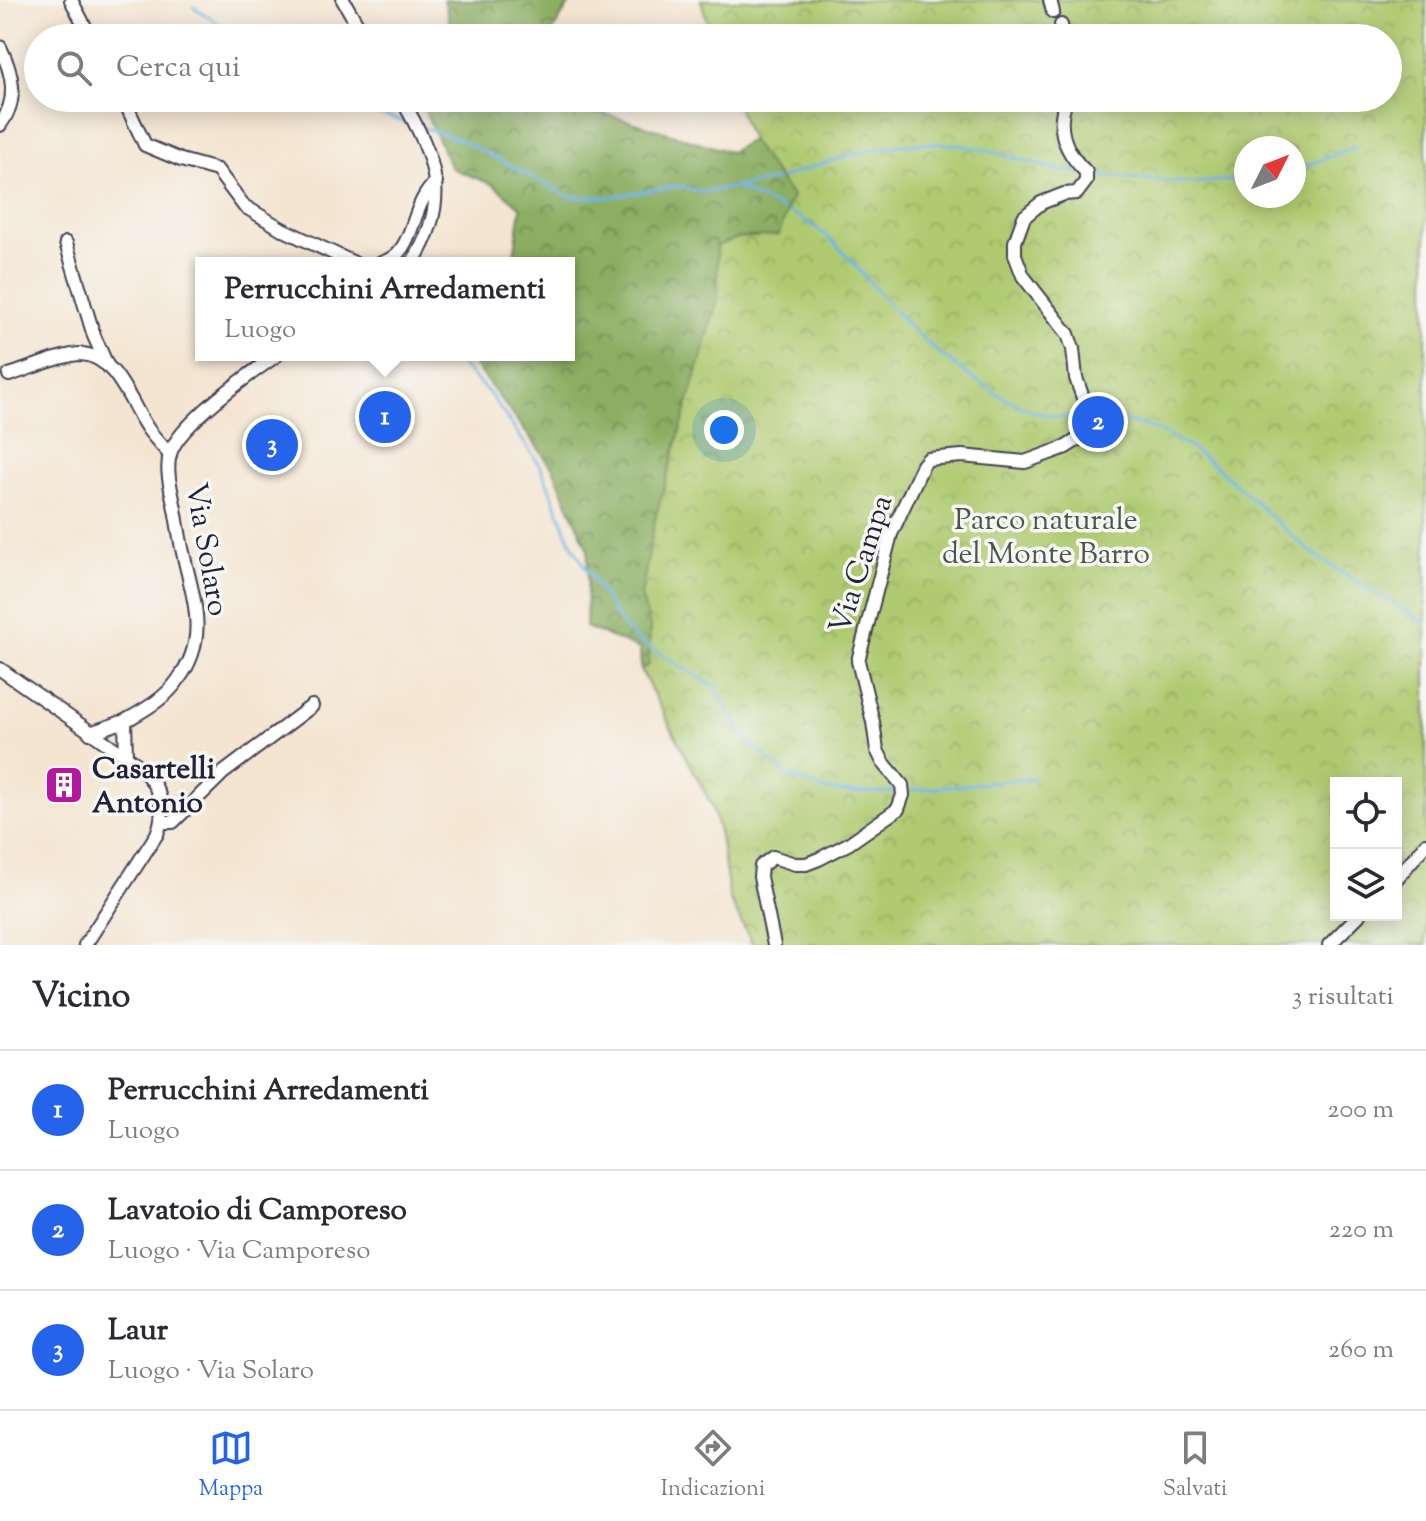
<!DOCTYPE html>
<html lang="it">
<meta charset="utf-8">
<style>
:root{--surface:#fff;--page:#f2f2f3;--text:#2b2b33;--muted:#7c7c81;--line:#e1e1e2;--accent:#2563eb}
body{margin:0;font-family:"Sorts Mill Goudy",serif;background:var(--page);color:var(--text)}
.controls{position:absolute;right:24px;bottom:24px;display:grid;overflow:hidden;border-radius:0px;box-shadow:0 4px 20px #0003}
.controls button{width:72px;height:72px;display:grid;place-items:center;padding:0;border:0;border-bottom:2px solid var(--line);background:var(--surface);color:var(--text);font:40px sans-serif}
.compass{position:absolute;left:1234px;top:136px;width:72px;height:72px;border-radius:50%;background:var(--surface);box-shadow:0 4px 20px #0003;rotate:48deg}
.you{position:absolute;left:724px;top:430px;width:28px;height:28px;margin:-20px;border:6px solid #fff;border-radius:50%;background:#1a73e8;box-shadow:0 0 0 12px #1a73e833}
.badge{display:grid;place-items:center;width:52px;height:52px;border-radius:50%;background:var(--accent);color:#fff;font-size:26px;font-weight:700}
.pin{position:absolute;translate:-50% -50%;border:4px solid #fff;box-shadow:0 2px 8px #0006}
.popup{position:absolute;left:195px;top:257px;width:380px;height:104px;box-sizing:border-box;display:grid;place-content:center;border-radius:0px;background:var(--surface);filter:drop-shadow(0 2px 6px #0005);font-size:26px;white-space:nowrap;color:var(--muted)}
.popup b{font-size:30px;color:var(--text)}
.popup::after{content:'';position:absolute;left:50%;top:100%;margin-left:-16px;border:16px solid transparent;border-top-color:var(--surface)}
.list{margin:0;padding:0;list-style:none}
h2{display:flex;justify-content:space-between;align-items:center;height:104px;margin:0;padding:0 32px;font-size:34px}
h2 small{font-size:26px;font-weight:400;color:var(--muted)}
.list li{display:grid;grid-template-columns:52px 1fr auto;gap:24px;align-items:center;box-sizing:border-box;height:120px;padding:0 32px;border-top:2px solid var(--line)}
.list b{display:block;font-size:30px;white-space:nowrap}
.list p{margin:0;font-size:26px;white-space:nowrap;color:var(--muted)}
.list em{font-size:26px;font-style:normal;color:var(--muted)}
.icon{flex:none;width:44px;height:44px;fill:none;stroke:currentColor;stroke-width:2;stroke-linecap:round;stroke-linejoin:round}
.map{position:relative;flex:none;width:1426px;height:945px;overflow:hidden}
.search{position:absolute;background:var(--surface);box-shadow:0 4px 20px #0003;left:24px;right:24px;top:24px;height:88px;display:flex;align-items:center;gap:20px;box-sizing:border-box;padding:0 28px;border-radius:44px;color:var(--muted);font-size:30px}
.sheet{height:464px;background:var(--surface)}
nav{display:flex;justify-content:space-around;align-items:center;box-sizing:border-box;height:112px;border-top:2px solid var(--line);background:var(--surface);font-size:22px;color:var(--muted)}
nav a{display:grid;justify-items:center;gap:4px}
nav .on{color:var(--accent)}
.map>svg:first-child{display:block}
</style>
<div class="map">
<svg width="1426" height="945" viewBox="0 0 1426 945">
<defs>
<pattern id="forest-crowns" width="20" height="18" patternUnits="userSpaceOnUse" patternTransform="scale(2)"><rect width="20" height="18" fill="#8bae62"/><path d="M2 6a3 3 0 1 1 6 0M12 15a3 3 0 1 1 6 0" fill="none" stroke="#718d52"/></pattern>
<pattern id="park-crowns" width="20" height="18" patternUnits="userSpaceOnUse" patternTransform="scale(2)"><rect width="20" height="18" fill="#afca70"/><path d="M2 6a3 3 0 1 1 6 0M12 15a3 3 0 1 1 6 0" fill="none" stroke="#96ad62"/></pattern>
</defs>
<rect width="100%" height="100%" fill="#f6f6f2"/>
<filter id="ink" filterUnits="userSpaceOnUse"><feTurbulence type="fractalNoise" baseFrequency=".0125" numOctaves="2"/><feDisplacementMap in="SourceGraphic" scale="16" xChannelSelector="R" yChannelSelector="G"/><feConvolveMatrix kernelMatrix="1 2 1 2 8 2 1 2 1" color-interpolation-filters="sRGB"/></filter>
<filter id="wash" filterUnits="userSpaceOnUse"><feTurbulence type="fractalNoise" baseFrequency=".006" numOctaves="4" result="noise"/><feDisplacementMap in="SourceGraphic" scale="32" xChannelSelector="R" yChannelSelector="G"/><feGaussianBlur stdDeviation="1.8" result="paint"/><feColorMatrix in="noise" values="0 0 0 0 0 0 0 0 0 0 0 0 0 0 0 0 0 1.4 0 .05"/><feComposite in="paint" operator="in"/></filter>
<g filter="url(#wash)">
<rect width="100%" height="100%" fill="#f4e5d1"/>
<g fill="url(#forest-crowns)" stroke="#56684e" stroke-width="2" fill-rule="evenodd">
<path d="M 444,0 L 572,0 L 548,38 L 419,38 L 450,22 Z"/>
<path d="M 419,98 L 510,98 L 506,105 L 606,114 L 730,152 L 751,140 L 735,98 L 1325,116 L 1323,377 L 1426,945 L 753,945 L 730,900 L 720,835 L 712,806 L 641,670 L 640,649 L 586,627 L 588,550 L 553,468 L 467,355 L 569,355 L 569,263 L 513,263 L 521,208 L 494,185 L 451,168 ZM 1246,148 L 1294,148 L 1294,196 L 1246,196 ZM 1336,783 L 1396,783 L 1396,915 L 1336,915 Z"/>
</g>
<path fill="url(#park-crowns)" stroke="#687656" stroke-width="2" fill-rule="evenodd" d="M 701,0 L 1426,0 L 1426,945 L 753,945 L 730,900 L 720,835 L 712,806 L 641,670 L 649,664 L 650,625 L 641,596 L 655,519 L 718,299 L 717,246 L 738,238 L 779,235 L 792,196 L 751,141 L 735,98 L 1388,98 L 1388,38 L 712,38 ZM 1246,148 L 1294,148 L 1294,196 L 1246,196 ZM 1336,783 L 1396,783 L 1396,915 L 1336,915 Z"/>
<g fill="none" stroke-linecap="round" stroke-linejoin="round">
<g stroke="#6db4e4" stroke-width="3">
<path d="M 193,7 L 241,38"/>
<path d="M 340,98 L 353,105 L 411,124"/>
<path d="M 422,127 L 461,140 L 570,197 L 607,197 L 679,186 L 705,192 L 776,180"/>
<path d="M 1294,170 L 1356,147"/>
<path d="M 1090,175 L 1193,183 L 1246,179"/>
<path d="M 782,178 C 844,154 914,133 981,149 C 1016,157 1047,170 1083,174"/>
<path d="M 736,188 L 783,209"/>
<path d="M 790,212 C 834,233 861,273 892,308 C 926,346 998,405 1048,415 C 1060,418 1073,417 1085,418"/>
<path d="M 451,355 L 489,393 L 540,465 L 573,547 L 621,624 L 636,639 L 715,687 L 744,737 L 787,775 L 825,790 L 854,793 L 898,792"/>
<path d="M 1091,418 C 1109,420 1129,421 1146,426 C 1211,448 1253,505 1305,547 C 1340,574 1381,595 1418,619 L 1426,622"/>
<path d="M 906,791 L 1033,778"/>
</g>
</g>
</g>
<g filter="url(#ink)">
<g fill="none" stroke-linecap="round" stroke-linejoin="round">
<g stroke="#423f52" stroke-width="16">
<g id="minor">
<path d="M 71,0 L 91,38"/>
<path d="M 343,0 L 365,38"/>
<path d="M 1050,0 L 1053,12"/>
<path d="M 1061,25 L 1064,38"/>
<path d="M 0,47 C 13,74 19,99 0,125"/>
<path d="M 123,98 L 145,145 L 181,160 L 217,170 L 244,206 L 282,229 L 354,263"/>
<path d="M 401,98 C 436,158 452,201 412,263"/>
<path d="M 66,243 L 94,336 L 106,363"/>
<path d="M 381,263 C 417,253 408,207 436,182"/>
<path d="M 9,375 C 29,369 63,354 81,354 C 115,355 130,402 146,426 C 152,436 162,445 170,455"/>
<path d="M 0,669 L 138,765 C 159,785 168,806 157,834 L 85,945"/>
<path d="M 125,721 C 144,710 165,699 178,680 C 209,639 194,601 184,557 C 180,541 178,525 175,509 C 172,492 165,471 170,454 C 178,425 251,373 277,355"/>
<path d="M 90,733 L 125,721 L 126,757"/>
<path d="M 162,822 L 173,822 L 223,773 L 312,706"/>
<path d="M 1396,879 L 1426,844"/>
<path d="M 774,945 L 760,877 L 761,866 L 773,857 L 795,864 L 806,864 L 819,859 L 848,844 L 898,809 L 903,795 L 902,785 L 883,762 L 877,750 L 873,722 L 858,661 L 891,534 L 923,465 L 928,459 L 962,456 L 1025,462 L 1066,447 L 1083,436 L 1088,422 L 1088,412 L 1076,378 L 1073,349 L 1068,334 L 1023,276 L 1015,255 L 1015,242 L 1024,217 L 1041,203 L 1064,194 L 1077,193 L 1086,181 L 1086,172 C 1064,151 1055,127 1067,98"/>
<path d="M 1329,945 L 1359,915"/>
</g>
</g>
<use href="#minor" stroke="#fff" stroke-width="12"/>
</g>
</g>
<defs>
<g id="building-square" transform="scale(2)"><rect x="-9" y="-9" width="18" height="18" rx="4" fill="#b5179e" stroke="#f6f6f2"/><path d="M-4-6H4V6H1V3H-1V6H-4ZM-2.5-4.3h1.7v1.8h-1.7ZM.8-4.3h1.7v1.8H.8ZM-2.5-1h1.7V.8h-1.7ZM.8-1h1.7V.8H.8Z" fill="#fff"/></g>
</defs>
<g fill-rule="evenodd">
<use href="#building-square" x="64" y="785"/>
</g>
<g text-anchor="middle" stroke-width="7" stroke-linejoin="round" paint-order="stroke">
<g font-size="30" fill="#4c544b" stroke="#f6f6f2">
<text x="1046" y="529">Parco naturale<tspan x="1046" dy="34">del Monte Barro</tspan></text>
</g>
<g font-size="30" fill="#22223b" stroke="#f6f6f2">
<text transform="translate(208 549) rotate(80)" y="10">Via Solaro</text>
<text transform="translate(860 564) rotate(-72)" y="10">Via Campa</text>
</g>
<g font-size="30" font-weight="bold" fill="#22223b" stroke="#f6f6f2" text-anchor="start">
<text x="92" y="778">Casartelli<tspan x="92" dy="34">Antonio</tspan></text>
</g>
</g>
</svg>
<div class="controls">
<button><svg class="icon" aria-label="locate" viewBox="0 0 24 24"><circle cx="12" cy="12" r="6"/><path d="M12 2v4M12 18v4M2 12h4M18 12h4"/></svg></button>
<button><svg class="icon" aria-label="layers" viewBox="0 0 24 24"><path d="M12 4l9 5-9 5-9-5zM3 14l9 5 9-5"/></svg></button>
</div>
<svg class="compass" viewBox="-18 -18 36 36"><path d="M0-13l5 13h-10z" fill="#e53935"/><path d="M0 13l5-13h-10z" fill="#7c7c81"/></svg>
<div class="you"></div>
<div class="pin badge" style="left:385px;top:417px">1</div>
<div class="popup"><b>Perrucchini Arredamenti</b>Luogo</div>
<div class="pin badge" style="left:1098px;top:422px">2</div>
<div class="pin badge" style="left:272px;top:445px">3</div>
<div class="search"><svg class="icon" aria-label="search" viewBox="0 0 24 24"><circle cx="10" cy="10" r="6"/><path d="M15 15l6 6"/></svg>Cerca qui</div>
</div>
<section class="sheet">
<h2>Vicino<small>3 risultati</small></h2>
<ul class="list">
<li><span class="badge">1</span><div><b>Perrucchini Arredamenti</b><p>Luogo</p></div><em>200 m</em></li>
<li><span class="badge">2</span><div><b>Lavatoio di Camporeso</b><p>Luogo · Via Camporeso</p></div><em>220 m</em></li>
<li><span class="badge">3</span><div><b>Laur</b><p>Luogo · Via Solaro</p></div><em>260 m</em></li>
</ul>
</section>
<nav>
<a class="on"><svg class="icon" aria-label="map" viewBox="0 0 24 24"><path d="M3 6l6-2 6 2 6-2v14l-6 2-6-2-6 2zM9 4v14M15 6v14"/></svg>Mappa</a>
<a><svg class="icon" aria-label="directions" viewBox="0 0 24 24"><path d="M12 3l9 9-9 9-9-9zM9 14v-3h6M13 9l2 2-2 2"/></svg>Indicazioni</a>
<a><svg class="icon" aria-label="saved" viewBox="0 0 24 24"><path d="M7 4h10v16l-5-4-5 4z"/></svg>Salvati</a>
</nav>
